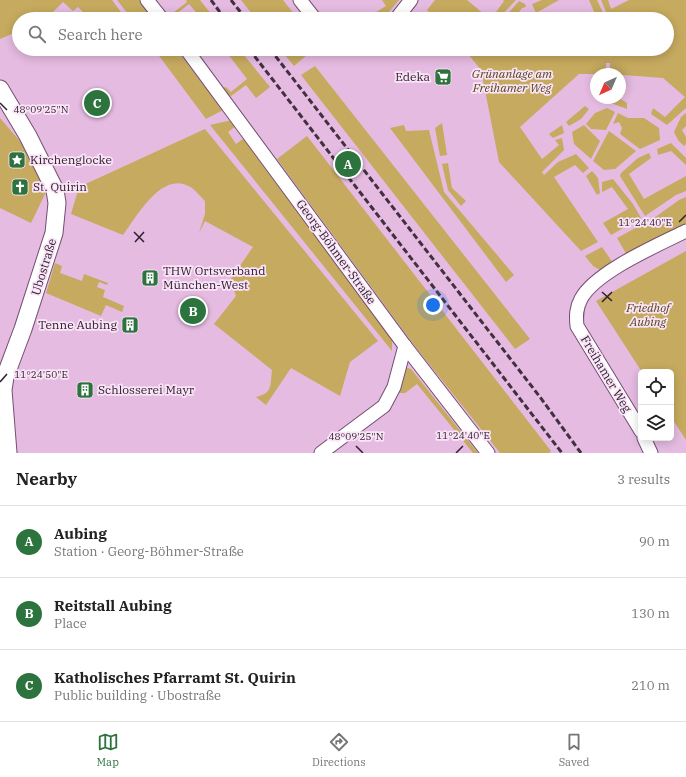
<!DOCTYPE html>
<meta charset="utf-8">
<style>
:root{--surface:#fff;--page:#f6f6f6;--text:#222;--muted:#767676;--line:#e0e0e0;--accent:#2d733e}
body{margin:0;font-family:"IBM Plex Serif",serif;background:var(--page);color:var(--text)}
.controls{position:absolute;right:12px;bottom:12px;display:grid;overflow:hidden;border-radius:6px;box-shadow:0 2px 10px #0003}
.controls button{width:36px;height:36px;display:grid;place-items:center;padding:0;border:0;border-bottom:1px solid var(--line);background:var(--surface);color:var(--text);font:20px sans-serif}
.compass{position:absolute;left:590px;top:68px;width:36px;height:36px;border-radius:50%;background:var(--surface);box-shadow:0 2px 10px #0003;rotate:224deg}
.you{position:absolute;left:433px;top:305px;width:14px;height:14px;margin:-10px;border:3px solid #fff;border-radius:50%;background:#1a73e8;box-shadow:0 0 0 6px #1a73e833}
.badge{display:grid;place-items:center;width:26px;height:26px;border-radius:50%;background:var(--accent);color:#fff;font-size:13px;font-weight:700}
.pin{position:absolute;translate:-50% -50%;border:2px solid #fff;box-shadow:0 1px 4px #0006}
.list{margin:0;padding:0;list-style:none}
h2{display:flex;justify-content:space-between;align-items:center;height:52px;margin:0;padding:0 16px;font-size:17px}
h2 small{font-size:13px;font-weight:400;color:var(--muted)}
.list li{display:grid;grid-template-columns:26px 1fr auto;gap:12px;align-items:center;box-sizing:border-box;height:72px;padding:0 16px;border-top:1px solid var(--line)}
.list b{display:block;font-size:15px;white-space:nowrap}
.list p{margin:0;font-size:13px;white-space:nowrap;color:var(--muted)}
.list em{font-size:13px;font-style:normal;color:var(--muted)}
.icon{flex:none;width:22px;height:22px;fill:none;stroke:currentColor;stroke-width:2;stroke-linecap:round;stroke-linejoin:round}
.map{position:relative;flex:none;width:686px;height:453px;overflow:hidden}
.search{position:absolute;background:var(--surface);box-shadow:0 2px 10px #0003;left:12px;right:12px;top:12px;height:44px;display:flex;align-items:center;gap:10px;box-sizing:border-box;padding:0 14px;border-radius:22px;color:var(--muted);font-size:15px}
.sheet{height:268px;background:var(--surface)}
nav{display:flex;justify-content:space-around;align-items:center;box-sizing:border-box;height:56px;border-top:1px solid var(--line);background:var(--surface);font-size:11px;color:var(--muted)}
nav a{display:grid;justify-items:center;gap:2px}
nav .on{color:var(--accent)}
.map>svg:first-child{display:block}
</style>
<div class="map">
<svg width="686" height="453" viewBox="0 0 686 453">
<rect width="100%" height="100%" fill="#e5bbe1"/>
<g fill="#c6aa5f">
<path d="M 0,0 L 112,0 L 126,19 L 90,19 L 78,7 L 73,11 L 63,2 L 46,19 L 19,19 L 19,38 L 14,33 L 0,39 Z"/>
<path d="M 117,0 L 139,0 L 153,19 L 132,19 Z"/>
<path d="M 186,0 L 200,0 L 215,19 L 202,19 L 189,4 L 171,18 L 168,18 L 163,11 L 164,10 L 169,16 L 187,2 Z"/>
<path d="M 241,0 L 283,0 L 298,19 L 256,19 Z"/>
<path d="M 382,0 L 399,0 L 383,19 L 365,19 L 386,6 Z"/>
<path d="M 435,0 L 467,0 L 490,19 L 436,19 L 427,10 Z"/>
<path d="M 503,0 L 516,0 L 498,19 L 491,19 L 504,1 Z"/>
<path d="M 542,0 L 559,0 L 536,13 L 532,4 Z"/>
<path d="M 589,0 L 597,0 L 606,19 L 585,19 L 595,14 Z"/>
<path d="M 601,0 L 608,0 L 611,9 L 629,0 L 686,0 L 686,108 L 667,125 L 651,114 L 653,108 L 665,117 L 685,97 L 663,78 L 610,74 L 610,63 L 606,63 L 606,74 L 579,74 L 520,127 L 542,159 L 559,145 L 555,140 L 562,138 L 564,150 L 542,172 L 544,175 L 558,162 L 576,154 L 589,168 L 583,173 L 575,165 L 554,177 L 598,242 L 581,251 L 499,162 L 481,70 L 464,49 L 667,49 L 667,19 L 609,19 Z"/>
<path d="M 519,1 L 525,4 L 526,7 L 522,8 L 514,19 L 503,19 Z"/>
<path d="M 154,49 L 176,49 L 223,110 L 206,119 Z"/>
<path d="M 224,49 L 239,49 L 270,87 L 256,98 L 246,85 L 231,96 L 228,95 L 223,88 L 226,87 L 231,92 L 247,79 Z"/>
<path d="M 280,49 L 314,49 L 294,66 Z"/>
<path d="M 315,66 L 530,339 L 515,349 L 301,75 Z"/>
<path d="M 611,98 L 619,98 L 627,103 L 627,109 L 611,103 Z"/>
<path d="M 585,106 L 589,109 L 581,119 L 569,126 L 566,122 Z"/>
<path d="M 607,108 L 615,112 L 606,130 L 591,129 L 586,124 L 595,113 Z"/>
<path d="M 618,113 L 628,118 L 644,118 L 659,128 L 660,140 L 640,149 L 620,134 L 622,128 L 619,122 L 613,124 Z"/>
<path d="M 686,113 L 686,126 L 682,130 L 686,137 L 686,144 L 684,146 L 678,140 L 674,132 L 681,117 Z"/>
<path d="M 0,118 L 25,147 L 47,190 L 31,223 L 0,208 Z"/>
<path d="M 232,120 L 236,126 L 228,132 L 236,144 L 244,138 L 392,336 L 392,351 L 210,125 Z"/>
<path d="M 442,123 L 447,155 L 440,156 L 435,128 Z"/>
<path d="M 404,125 L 406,131 L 429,130 L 444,192 L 514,275 L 506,282 L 390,128 Z"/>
<path d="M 562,125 L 564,133 L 553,138 L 549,134 Z"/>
<path d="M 584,125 L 600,141 L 591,159 L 574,144 L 572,132 Z"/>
<path d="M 205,129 L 378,341 L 350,362 L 340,396 L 291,368 L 266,405 L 256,397 C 273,393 270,386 272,370 L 214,324 L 236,296 L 230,280 L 253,247 L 205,221 L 199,233 L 205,214 L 205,201 C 201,197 196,191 192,188 C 163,168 137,216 123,235 L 71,214 L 79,187 Z"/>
<path d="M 609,131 L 636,151 L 615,169 L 604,170 L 593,161 Z"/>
<path d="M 307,136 L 551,451 L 549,453 L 500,453 L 417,349 L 277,159 Z"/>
<path d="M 671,143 L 686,158 L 686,165 L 671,151 L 658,155 L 657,149 Z"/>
<path d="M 649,153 L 651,158 L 629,174 L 644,199 L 686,176 L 686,191 L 676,195 L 645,216 L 620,176 L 621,173 L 638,158 Z"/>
<path d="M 448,163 L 452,188 L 466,201 L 461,206 L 448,190 L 442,164 Z"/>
<path d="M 592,171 L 598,178 L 600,193 L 597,195 L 586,176 Z"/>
<path d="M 613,179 L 633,204 L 641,218 L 611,235 L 603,223 L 628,209 L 612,187 L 602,192 L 602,182 Z"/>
<path d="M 686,197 L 686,223 L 627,255 L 617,238 L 654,218 L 679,200 Z"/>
<path d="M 602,247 L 613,263 L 600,270 L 593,266 L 585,256 Z"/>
<path d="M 686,251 L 686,440 L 671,417 L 671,372 L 642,372 L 596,301 Z"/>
<path d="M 55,263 L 62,266 L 60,273 L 82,281 L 84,274 L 108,283 L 107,285 L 99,282 L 97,287 L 105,290 L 103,297 L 124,306 L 122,312 L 106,305 L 101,316 L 46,293 Z"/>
<path d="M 405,367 L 411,369 L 478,453 L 473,453 L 417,384 L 405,393 L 397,393 Z"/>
</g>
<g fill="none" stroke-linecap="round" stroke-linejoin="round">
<g stroke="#744f71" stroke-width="15">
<g id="minor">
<path d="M 147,0 L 162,19"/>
<path d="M 300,0 L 315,19"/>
<path d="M 396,19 L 411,0"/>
<path d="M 186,49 L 405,346 L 488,453"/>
<path d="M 641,431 L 577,326 C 576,316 576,308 581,299 C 595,272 658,245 686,231"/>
<path d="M 644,438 L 651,453"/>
<path d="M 321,453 L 384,406 L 394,387 L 405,346"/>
</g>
</g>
<g stroke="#744f71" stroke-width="19">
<path id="tertiary" d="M 0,89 L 28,136 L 55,190 L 57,203 L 54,233 L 23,329 L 5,377 L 3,390 L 8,453"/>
</g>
<use href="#minor" stroke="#fff" stroke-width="13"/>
<use href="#tertiary" stroke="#fff" stroke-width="17"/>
<g stroke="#423040" stroke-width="3" stroke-dasharray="6 3" stroke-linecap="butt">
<path d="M 211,0 L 225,19"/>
<path d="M 231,0 L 246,19"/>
<path d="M 249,49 L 562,453"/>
<path d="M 270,49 L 540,397 L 581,453"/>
</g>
</g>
<path fill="none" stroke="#2f202e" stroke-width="1.5" d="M 0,103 L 7,110M 679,222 L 686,215M 134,232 L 144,242M 135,242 L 144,232M 602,292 L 612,301M 602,302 L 612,292M 0,382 L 7,374M 356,446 L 363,453M 456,453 L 463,446"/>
<defs>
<g id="supermarket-square" transform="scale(0.9)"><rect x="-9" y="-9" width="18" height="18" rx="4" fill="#2d733e" stroke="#fae4f7"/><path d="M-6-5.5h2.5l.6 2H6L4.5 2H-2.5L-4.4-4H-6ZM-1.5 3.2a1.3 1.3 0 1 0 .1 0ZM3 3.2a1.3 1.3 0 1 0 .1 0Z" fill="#fff"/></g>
<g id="sight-square" transform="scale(0.9)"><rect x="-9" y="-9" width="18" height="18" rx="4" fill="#2d733e" stroke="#fae4f7"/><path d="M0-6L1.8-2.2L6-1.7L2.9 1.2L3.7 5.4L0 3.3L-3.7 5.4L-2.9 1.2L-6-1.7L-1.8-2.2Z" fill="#fff"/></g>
<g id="church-square" transform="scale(0.9)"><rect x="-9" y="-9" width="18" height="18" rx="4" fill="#2d733e" stroke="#fae4f7"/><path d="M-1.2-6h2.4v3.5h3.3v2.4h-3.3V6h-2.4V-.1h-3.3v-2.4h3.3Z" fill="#fff"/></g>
<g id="building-square" transform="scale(0.9)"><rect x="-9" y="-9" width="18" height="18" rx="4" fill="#2d733e" stroke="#fae4f7"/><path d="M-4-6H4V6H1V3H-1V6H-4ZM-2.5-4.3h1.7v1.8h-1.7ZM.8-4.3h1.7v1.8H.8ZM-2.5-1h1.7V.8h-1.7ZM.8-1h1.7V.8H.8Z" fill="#fff"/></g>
</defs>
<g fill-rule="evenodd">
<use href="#supermarket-square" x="443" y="77"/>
<use href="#sight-square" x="17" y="160"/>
<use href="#church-square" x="20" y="187"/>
<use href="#building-square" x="150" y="278"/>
<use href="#building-square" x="130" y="325"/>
<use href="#building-square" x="85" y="390"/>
</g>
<g text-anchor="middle" stroke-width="3.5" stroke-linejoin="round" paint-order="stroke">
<g font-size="12" font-style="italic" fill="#56461b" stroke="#fae4f7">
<text x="512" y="78">Grünanlage am<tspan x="512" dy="14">Freihamer Weg</tspan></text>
<text x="648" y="312">Friedhof<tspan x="648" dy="14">Aubing</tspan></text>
</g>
<g font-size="12" fill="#2f202e" stroke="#fae4f7" text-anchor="start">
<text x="430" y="81" text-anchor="end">Edeka</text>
<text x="30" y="164">Kirchenglocke</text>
<text x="33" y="191">St. Quirin</text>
<text x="163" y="275">THW Ortsverband<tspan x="163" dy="14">München-West</tspan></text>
<text x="117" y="329" text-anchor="end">Tenne Aubing</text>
<text x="98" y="394">Schlosserei Mayr</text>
</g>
<g font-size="12" fill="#2f202e" stroke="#fae4f7">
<text transform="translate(336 252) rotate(54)" y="4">Georg-Böhmer-Straße</text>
<text transform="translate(44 267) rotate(-73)" y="4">Ubostraße</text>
<text transform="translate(606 374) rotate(59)" y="4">Freihamer Weg</text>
</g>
</g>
<g font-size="10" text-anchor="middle" fill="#2f202e" stroke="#fae4f7" stroke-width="3.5" stroke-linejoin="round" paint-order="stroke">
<text x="41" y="113">48°09'25"N</text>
<text x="645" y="226">11°24'40"E</text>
<text x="41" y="378">11°24'50"E</text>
<text x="463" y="439">11°24'40"E</text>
<text x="356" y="440">48°09'25"N</text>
</g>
</svg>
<div class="controls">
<button><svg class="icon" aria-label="locate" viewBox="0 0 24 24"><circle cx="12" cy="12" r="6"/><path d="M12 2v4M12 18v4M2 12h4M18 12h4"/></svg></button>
<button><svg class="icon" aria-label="layers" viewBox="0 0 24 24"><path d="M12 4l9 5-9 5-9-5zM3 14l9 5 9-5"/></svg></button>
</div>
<svg class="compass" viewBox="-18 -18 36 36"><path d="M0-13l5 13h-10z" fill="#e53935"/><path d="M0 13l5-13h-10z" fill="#767676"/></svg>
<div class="you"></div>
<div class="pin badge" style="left:348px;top:164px">A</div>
<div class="pin badge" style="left:193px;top:311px">B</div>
<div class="pin badge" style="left:97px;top:103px">C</div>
<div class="search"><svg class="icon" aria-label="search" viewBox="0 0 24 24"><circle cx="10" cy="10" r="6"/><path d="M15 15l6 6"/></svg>Search here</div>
</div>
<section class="sheet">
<h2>Nearby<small>3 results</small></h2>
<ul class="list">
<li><span class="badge">A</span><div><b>Aubing</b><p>Station · Georg-Böhmer-Straße</p></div><em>90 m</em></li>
<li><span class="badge">B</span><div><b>Reitstall Aubing</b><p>Place</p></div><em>130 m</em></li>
<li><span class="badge">C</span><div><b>Katholisches Pfarramt St. Quirin</b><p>Public building · Ubostraße</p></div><em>210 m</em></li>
</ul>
</section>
<nav>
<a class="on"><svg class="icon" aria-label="map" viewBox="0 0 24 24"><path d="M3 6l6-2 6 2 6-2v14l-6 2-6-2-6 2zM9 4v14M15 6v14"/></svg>Map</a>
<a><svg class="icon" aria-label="directions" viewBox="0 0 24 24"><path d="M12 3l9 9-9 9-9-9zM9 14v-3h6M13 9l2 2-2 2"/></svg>Directions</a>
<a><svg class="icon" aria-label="saved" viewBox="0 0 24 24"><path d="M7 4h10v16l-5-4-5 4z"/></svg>Saved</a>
</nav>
